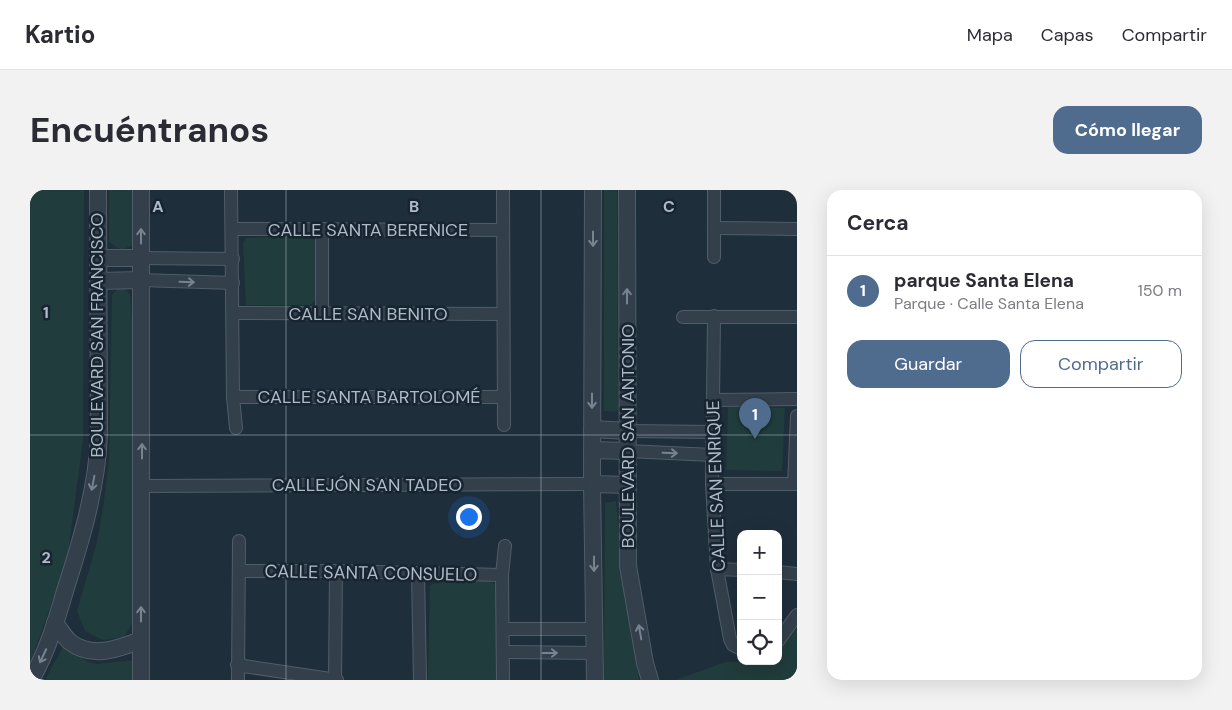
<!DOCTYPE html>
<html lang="es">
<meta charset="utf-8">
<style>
:root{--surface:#fff;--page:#f2f2f3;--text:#2b2b33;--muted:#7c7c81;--line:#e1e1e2;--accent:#4f6c8f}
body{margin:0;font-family:"DM Sans",sans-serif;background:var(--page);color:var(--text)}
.controls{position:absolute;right:15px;bottom:15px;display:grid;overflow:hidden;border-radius:10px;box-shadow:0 5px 20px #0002}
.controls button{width:45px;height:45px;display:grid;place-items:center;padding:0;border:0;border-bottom:1px solid var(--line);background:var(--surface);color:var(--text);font:25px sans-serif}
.you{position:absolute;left:438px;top:326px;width:18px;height:18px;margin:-12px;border:4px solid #fff;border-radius:50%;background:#1a73e8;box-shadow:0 0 0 8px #1a73e833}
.badge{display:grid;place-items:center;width:32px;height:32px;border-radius:50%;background:var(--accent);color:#fff;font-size:16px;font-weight:700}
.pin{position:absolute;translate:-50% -41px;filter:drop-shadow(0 1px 2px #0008)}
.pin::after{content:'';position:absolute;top:26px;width:18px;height:15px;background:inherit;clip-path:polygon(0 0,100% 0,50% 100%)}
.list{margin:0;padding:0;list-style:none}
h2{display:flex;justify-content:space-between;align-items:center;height:65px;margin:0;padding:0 20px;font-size:21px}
h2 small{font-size:16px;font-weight:400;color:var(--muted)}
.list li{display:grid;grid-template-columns:32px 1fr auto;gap:15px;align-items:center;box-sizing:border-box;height:70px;padding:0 20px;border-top:1px solid var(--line)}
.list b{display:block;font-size:19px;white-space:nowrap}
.list p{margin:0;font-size:16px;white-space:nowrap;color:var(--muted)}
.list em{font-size:16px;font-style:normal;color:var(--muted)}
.actions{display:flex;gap:10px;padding:15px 20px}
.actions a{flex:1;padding:11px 0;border:1px solid var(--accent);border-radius:15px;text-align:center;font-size:18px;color:var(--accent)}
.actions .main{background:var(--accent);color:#fff}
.icon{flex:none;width:28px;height:28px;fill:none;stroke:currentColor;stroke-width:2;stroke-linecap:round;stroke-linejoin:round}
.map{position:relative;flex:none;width:767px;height:490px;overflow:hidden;border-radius:15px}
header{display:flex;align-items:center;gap:30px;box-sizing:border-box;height:70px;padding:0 25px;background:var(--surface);border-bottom:1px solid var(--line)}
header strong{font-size:24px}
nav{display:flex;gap:28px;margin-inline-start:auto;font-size:18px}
.intro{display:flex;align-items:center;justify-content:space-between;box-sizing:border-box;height:120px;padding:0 30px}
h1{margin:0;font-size:35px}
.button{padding:12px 22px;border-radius:15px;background:var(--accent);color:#fff;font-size:18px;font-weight:700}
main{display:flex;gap:30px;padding:0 30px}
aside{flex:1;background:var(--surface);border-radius:15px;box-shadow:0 5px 20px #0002}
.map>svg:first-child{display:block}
</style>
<header>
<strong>Kartio</strong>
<nav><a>Mapa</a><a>Capas</a><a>Compartir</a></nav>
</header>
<div class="intro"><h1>Encuéntranos</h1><a class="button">Cómo llegar</a></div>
<main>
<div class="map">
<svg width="767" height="490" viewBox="0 0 767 490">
<rect width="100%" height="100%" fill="#1f2e3b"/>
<g fill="#213c3c">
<path d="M 0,0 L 54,0 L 53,250 L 37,371 L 0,473 Z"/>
<path d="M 79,0 L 104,0 L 105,54 L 91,60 L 79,52 Z"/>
<path d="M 574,0 L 587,0 L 588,219 L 585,222 L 574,221 Z"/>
<path d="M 271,47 L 286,50 L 287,108 L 280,115 L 216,115 L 213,53 L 216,48 Z"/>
<path d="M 91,95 L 100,104 L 103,144 L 104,430 L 94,447 L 73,450 L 55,441 L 47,421 L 67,352 L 73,318 L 79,270 L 82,105 Z"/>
<path d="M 698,216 L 755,218 L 752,281 L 696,280 Z"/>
<path d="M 586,311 L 594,401 L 609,490 L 574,490 L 575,313 Z"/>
<path d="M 419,389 L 459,391 L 466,395 L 468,490 L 398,490 L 400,395 Z"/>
<path d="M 767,438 L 767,490 L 646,490 L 695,472 L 748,471 L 748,462 Z"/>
<path d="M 34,455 L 56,471 L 66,474 L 105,470 L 104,490 L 15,490 Z"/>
</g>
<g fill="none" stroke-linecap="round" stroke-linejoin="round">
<g stroke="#505d69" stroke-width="14">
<g id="minor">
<path d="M 201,0 L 203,207 L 206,238"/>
<path d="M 473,0 L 474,235"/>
<path d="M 684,0 L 684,67"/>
<path d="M 685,38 L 767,39"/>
<path d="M 203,39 L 473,40"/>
<path d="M 292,39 L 292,123"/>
<path d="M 111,68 L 203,69"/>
<path d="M 111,90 L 203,93"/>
<path d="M 203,123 L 473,124"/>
<path d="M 684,126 L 682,294 L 687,379 L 700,449 L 703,455 L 711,459"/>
<path d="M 653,127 L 767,127"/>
<path d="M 203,207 L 474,207"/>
<path d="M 683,210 L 767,209"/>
<path d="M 598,241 L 683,242"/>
<path d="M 597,261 L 683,265"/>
<path d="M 682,294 L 767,294"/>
<path d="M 764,294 L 767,226"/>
<path d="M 112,296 L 562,294"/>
<path d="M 687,379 L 711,380"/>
<path d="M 209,381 L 306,381 L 472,385"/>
<path d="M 748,382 L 767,384"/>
<path d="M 388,384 L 390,490"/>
<path d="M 474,439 L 564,439"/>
<path d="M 748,451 L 767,425"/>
<path d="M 474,462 L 566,463"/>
<path d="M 207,475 L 307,490"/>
<path d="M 208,490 L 209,351"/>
<path d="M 305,490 L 306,381"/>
<path d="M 473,490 L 472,385 L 475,356"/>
</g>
</g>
<g stroke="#505d69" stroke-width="18">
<g id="tertiary">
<path d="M 111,0 L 111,490"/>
<path d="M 563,0 L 562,294 L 565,490"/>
<path d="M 597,0 L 598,376 L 615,473 L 620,490"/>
<path d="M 68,68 L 111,68"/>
<path d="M 68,91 L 111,90"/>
<path d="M 562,239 L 598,241"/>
<path d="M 562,260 L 597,261"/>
<path d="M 562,294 L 597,295"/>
<path d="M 25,433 C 30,439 34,447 40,452 C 62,469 88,459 111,450"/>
<path d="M 1,490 C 17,462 26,432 35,401 C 51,351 67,299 69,245 L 68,0"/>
</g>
</g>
<use href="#minor" stroke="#333f4b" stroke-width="12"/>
<use href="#tertiary" stroke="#333f4b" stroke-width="16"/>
</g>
<defs><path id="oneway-shaft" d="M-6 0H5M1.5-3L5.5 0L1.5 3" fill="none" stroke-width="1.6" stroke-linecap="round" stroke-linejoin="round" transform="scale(1.25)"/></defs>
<g stroke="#768390">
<use href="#oneway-shaft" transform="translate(111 46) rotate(-90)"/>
<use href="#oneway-shaft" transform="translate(563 49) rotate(90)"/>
<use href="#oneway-shaft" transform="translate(157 92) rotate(2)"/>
<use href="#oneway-shaft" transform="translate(597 106) rotate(-90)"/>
<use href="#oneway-shaft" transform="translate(562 211) rotate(90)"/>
<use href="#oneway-shaft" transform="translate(112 261) rotate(-90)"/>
<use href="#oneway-shaft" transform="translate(640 263) rotate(2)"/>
<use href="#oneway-shaft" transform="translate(63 293) rotate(101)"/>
<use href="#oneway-shaft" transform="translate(564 374) rotate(90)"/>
<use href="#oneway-shaft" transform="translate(111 424) rotate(-90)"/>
<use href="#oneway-shaft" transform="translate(610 442) rotate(-100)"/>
<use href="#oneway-shaft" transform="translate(520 463)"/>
<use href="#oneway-shaft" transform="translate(13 466) rotate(115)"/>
</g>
<path fill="none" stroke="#adbac8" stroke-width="1" stroke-opacity="0.55" d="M 256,0 L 256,490M 511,0 L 511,490M 0,245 L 767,245"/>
<g text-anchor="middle" stroke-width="5" stroke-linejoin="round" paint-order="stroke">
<g font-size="18" fill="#adbac8" stroke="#182430">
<text x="338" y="46">CALLE SANTA BERENICE</text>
<text x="338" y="130">CALLE SAN BENITO</text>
<text transform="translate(67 145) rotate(-90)" y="6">BOULEVARD SAN FRANCISCO</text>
<text x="339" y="213">CALLE SANTA BARTOLOMÉ</text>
<text transform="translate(598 246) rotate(-90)" y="6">BOULEVARD SAN ANTONIO</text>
<text x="337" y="301">CALLEJÓN SAN TADEO</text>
<text transform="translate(686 296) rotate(-92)" y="6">CALLE SAN ENRIQUE</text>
<text transform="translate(341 383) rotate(1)" y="6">CALLE SANTA CONSUELO</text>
</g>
</g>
<g font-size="16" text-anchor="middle" font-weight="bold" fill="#adbac8" stroke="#182430" stroke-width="5" stroke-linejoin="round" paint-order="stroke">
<text x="128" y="22">A</text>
<text x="384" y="22">B</text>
<text x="639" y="22">C</text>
<text x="16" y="128">1</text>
<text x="16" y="373">2</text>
</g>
</svg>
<div class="controls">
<button>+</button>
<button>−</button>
<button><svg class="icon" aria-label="locate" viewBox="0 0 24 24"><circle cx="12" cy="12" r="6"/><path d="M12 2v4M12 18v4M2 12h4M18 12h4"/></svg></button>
</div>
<div class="you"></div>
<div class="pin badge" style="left:725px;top:249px">1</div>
</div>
<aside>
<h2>Cerca<small></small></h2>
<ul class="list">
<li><span class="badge">1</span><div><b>parque Santa Elena</b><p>Parque · Calle Santa Elena</p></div><em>150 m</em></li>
</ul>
<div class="actions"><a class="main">Guardar</a><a>Compartir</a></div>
</aside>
</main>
